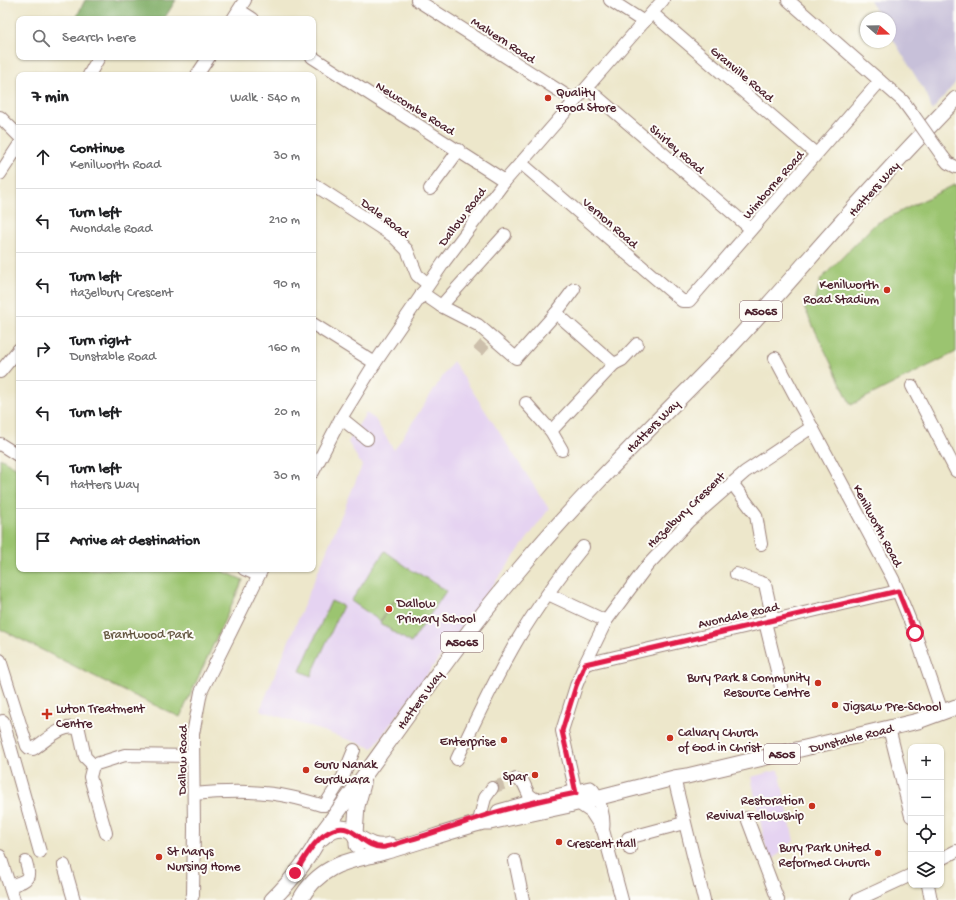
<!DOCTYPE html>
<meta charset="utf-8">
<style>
:root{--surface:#fff;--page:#f6f6f6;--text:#202124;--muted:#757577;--line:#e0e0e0}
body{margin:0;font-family:"Gochi Hand",sans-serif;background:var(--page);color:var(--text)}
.controls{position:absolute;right:12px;bottom:12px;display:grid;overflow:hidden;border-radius:8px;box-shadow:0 1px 3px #0004}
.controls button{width:36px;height:36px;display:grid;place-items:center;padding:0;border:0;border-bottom:1px solid var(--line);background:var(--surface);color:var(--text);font:20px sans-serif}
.compass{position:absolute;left:860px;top:12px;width:36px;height:36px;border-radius:50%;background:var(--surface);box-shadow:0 1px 3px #0004;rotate:110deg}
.stop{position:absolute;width:12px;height:12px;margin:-9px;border:3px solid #e11d48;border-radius:50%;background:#fff}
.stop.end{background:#e11d48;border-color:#fff;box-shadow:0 1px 4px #0008}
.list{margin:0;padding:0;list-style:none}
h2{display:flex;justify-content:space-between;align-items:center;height:52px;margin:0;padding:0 16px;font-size:17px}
h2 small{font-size:13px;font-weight:400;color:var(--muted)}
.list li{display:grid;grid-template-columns:26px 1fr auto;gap:12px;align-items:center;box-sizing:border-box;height:64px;padding:0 16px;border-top:1px solid var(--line)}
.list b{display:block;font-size:15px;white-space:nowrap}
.list p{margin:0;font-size:13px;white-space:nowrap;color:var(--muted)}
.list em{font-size:13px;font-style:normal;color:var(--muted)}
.icon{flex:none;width:22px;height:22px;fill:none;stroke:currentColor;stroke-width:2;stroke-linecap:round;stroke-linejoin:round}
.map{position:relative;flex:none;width:956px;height:900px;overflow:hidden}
.search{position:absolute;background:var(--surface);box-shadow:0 1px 3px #0004;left:16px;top:16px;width:300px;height:44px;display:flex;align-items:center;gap:10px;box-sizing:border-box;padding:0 14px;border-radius:8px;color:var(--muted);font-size:15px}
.panel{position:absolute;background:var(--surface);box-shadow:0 1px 3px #0004;left:16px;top:72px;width:300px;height:500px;border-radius:8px}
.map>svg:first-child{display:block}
</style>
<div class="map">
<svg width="956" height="900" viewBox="0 0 956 900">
<rect width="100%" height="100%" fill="#fdfcf7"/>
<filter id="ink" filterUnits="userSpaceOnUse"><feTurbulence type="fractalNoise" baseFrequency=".025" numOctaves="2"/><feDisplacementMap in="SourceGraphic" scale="8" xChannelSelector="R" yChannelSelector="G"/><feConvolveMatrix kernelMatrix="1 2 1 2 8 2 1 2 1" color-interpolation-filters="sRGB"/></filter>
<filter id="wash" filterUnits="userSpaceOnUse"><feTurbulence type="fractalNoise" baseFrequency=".012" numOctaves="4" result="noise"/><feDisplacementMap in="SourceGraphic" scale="16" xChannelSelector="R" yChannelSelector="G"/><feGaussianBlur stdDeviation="0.9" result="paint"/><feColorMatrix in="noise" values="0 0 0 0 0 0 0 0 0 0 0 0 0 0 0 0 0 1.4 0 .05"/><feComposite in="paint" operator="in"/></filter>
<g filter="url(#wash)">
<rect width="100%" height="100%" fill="#ede7cb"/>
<g fill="#e5d3f1">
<path d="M 453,361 L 549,509 L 373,748 L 260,710 L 362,466 L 348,442 L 366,413 L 375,419 L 394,450 Z"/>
<path d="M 779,770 L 794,841 L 769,863 L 751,777 Z"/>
</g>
<path fill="#c7c0d9" d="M 870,0 L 956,0 L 956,82 L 932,111 L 928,97 L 890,34 L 890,18 L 880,18 Z"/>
<g fill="#9bc470" stroke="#72724e">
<path d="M 956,184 L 956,352 L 851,405 L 804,307 L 815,300 L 821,279 L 875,224 Z"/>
<path d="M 0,458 L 19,469 L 19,569 L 218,569 L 243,580 L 180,717 L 120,689 L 0,629 Z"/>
<path d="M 385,551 L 414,572 L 415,571 L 446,591 L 411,643 L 380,623 L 395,600 L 380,621 L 351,601 Z"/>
<path d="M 331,601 L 343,606 L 311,676 L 300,671 Z"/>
</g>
<path fill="#7caa62" stroke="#636446" d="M 85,0 L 176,0 L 164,19 L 81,19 L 77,16 Z"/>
</g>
<g filter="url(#ink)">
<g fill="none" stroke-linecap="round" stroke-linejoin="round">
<g stroke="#ccbfab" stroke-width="12" stroke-dasharray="12 6" stroke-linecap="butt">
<path d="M 478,352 L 485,344"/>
<path d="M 492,788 L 516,779"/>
</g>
<g stroke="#9c837b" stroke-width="14">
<g id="minor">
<path d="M 417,0 L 575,101"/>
<path d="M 610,0 L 644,22"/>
<path d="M 788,0 L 903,101 L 914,116"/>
<path d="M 239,10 L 253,19"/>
<path d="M 652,13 L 816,154"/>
<path d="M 233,19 L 245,0"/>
<path d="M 312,57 L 505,181"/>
<path d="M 89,75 L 99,57"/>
<path d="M 197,75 L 209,57"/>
<path d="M 587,88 L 751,229"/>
<path d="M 0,117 L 19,136"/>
<path d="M 943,157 L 948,163 L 956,167"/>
<path d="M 521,163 L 682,301 L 689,301 L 880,81"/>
<path d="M 0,174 L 19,145"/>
<path d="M 313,184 L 393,236 L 407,250 L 417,275 L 428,284"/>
<path d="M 430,189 L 459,150"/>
<path d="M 422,293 L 441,306 L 478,325 L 516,358 L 556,313 L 574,289"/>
<path d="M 441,306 L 505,235"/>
<path d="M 313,324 L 375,363"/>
<path d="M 775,358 L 893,579 L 915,633 L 942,712"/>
<path d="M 614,364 L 622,360 L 637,344"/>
<path d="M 0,372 L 19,349"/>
<path d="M 912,386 L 956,471"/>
<path d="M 526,403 L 551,431 L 562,450"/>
<path d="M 341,418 L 367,439"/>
<path d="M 551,431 L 614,364 L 556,313"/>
<path d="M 0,444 L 19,456"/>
<path d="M 313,472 L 341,418 L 375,363 L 444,262 L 505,181 L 663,0"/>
<path d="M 732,483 L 756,515 L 761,544"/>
<path d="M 244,569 L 258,575"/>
<path d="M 736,574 L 765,584 L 773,620"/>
<path d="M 548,594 L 606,621"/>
<path d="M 765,622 L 782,691"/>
<path d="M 0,660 L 27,746 L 29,748 L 33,749 C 45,742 65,720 79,730 L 85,757 L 93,765 L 125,755 L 193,756"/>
<path d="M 585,664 L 898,591"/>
<path d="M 0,722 L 3,721 L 40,852"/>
<path d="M 889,728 L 911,816"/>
<path d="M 457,759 C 476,719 495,678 518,639 C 537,607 559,577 583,547"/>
<path d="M 93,765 L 90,777 L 106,833"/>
<path d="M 674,778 L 704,900"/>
<path d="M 516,779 L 523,782 L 529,795 L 538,801"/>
<path d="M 593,790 C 600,800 605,817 603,830 L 622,900"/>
<path d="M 576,793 L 562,731 L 576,686 L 585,664 L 606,621 L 647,566 L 689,521 L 745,472 L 812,427"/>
<path d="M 194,794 C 226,791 259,790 291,797 C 301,799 311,802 321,805 L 325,805 L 343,777 L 354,750"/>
<path d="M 578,803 L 591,812 L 602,829"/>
<path d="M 480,817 L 485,798 L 492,788"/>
<path d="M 747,818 L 778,900"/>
<path d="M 630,849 L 628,838 L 684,823"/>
<path d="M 0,856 L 14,900"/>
<path d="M 941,859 L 956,851"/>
<path d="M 515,861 L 523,900"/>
<path d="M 64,865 L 74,900"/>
<path d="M 928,885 L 931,900"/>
<path d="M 10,886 C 26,880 32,881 26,862"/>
<path d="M 191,900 L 193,895 L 194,828 L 193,734 L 201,692 L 262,569"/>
<path d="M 857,900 L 911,875"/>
</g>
</g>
<g stroke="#9c837b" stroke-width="17">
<g id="major">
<path d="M 499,812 L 538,801 L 590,789"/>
<path d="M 355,834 L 357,806 L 363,784"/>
<path d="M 356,836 C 367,843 376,849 390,845"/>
<path d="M 322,838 C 325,835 329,832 333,830 C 345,825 358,831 357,845"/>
<path d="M 272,900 C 291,881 310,857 322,833 C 388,746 447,654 518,571 C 583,493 655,424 726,351 C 777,297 825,239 876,184 C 902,155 929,127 956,99"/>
<path d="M 300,900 C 307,887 319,875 332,868 C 348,859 366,858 384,852 C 417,843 450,831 483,822 L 490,822 L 565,806 L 674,778 L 687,776 L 889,728 L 918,721 L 956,707"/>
</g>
</g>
<use href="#minor" stroke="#fff" stroke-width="12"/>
<use href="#major" stroke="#fff" stroke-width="15"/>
<g stroke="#9c837b" stroke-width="14" stroke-linecap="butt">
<path id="minor-bridge" d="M 914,116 L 943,157"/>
</g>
<use href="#minor-bridge" stroke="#fff" stroke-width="12"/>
</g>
</g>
<g fill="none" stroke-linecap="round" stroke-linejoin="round" filter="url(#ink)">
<path stroke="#e11d48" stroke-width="5" d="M 295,873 C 305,858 315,837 333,830 C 355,821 362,850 385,847 C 391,846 397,844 402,842 C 426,836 449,827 472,820 C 506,808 541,800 576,793 L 562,731 L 576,686 L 585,664 L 898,591 L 915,633"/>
</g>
<g fill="#c8321e" stroke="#fdfcf7" stroke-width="1.5">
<circle cx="548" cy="98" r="4"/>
<circle cx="887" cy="290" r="4"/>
<circle cx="389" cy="609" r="4"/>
<circle cx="818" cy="683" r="4"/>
<circle cx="835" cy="705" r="4"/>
<path d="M45 708h4v4h4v4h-4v4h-4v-4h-4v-4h4z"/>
<circle cx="670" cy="738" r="4"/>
<circle cx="504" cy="740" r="4"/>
<circle cx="306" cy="770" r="4"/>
<circle cx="535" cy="775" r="4"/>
<circle cx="812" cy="806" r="4"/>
<circle cx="559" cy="842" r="4"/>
<circle cx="878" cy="853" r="4"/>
<circle cx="159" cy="857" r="4"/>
</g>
<g text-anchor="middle" stroke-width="4" stroke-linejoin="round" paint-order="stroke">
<g fill="#fdfcf7" stroke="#806168" stroke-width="1">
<rect x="740" y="301" width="42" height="20" rx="3"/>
<rect x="441" y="632" width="42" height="20" rx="3"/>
<rect x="764" y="744" width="36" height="20" rx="3"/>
</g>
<g font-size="12" font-weight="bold" fill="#4a1f2b">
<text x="761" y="315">A5065</text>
<text x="462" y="646">A5065</text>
<text x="782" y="758">A505</text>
</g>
<g font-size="13" fill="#4a1f2b" stroke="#fdfcf7">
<text transform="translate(504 39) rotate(33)" y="5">Malvern Road</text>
<text transform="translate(743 73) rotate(40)" y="5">Granville Road</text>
<text transform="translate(416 107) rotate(32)" y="5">Newcombe Road</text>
<text transform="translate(678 148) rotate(41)" y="5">Shirley Road</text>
<text transform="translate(772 184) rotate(-49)" y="5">Wimborne Road</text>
<text transform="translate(873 188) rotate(-48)" y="5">Hatters Way</text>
<text transform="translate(461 216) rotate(-53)" y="5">Dallow Road</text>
<text transform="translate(386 217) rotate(37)" y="5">Dale Road</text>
<text transform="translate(611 222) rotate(41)" y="5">Vernon Road</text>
<text transform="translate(652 425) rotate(-45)" y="5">Hatters Way</text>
<text transform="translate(685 509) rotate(-44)" y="5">Hazelbury Crescent</text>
<text transform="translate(879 525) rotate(62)" y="5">Kenilworth Road</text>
<text transform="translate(738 614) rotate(-13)" y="5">Avondale Road</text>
<text transform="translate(419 699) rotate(-54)" y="5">Hatters Way</text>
<text transform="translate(851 737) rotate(-14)" y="5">Dunstable Road</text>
<text transform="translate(181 760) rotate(-89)" y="5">Dallow Road</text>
</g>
<g font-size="13" fill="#4a1f2b" stroke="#fdfcf7" text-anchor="start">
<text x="556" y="96">Quality<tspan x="556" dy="15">Food Store</tspan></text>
<text x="879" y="288" text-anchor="end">Kenilworth<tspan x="879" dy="15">Road Stadium</tspan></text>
<text x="397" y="607">Dallow<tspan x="397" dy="15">Primary School</tspan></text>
<text x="810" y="681" text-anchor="end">Bury Park &amp; Community<tspan x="810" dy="15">Resource Centre</tspan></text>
<text x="843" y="710">Jigsaw Pre-School</text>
<text x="56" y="712">Luton Treatment<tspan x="56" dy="15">Centre</tspan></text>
<text x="678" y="736">Calvary Church<tspan x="678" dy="15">of God in Christ</tspan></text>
<text x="496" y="745" text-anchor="end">Enterprise</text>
<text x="314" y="768">Guru Nanak<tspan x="314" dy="15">Gurdwara</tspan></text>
<text x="527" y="780" text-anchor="end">Spar</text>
<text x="804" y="804" text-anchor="end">Restoration<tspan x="804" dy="15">Revival Fellowship</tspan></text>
<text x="567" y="847">Crescent Hall</text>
<text x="870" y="851" text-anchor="end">Bury Park United<tspan x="870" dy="15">Reformed Church</tspan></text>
<text x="167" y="855">St Marys<tspan x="167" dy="15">Nursing Home</tspan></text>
</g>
<g font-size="13" fill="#665943" stroke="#fdfcf7">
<text x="148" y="638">Brantwood Park</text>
</g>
</g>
</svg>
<div class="controls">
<button>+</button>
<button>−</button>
<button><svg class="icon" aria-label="locate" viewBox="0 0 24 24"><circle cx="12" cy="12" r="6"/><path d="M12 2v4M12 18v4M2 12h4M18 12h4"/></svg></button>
<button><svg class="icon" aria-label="layers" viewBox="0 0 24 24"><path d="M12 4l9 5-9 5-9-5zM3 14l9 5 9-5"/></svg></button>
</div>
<svg class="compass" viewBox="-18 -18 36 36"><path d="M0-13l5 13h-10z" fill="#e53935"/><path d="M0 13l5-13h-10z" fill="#757577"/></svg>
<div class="stop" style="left:915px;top:633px"></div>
<div class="stop end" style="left:295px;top:873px"></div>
<div class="search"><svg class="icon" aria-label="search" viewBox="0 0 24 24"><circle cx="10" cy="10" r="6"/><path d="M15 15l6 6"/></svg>Search here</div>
<section class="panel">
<h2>7 min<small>Walk · 540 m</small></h2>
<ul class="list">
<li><svg class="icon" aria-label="ahead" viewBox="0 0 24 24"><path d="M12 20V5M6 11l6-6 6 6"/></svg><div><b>Continue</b><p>Kenilworth Road</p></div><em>30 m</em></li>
<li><svg class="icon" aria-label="left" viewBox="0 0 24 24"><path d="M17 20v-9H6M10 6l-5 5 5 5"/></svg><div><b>Turn left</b><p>Avondale Road</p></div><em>210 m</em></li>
<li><svg class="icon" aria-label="left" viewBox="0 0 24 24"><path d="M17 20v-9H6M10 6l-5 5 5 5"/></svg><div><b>Turn left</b><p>Hazelbury Crescent</p></div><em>90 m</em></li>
<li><svg class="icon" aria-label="right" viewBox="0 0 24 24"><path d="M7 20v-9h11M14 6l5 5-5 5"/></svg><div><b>Turn right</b><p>Dunstable Road</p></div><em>160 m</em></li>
<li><svg class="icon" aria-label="left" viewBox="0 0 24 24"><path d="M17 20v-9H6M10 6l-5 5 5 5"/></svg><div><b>Turn left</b></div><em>20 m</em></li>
<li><svg class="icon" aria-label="left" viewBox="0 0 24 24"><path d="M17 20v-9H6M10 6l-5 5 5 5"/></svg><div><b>Turn left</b><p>Hatters Way</p></div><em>30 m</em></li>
<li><svg class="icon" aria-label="arrive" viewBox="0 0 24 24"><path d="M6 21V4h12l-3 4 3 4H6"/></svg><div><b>Arrive at destination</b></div></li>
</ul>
</section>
</div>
